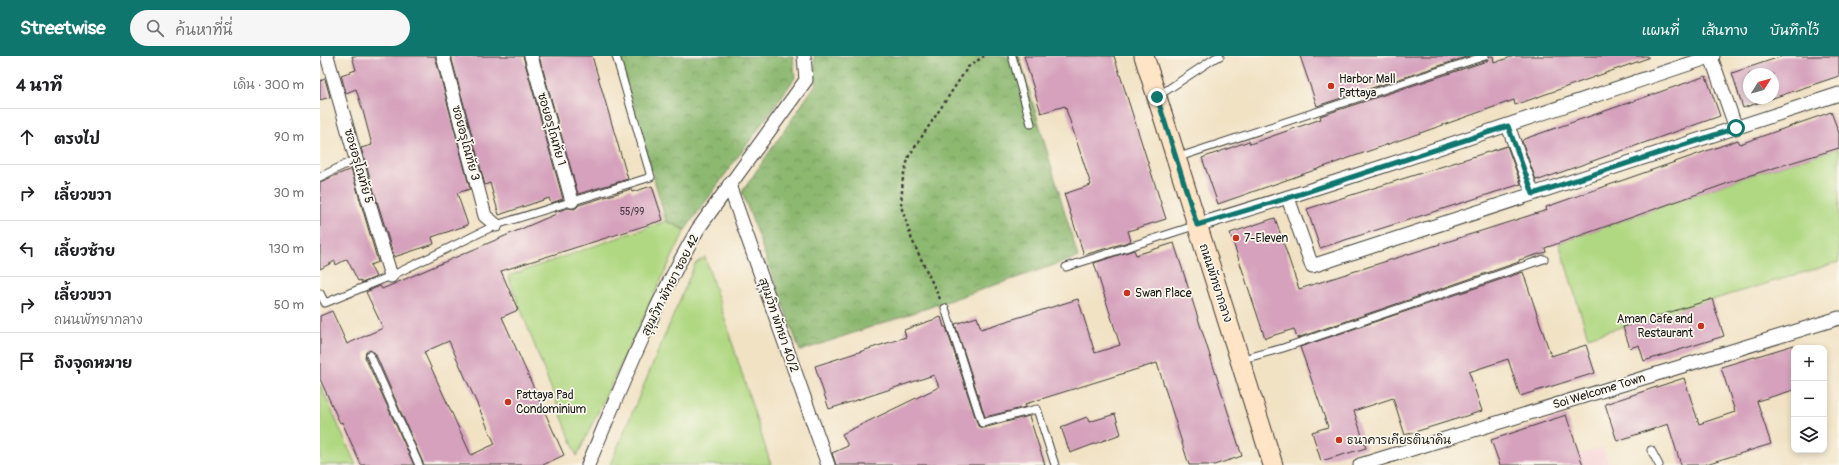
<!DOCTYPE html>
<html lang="th">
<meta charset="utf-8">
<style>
:root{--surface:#fff;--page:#f6f6f6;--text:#202124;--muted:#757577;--line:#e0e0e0;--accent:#0f766e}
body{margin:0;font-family:Pangolin,"Playpen Sans Thai",sans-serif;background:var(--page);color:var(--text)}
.controls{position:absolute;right:12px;bottom:12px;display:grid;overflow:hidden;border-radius:8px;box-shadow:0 2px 6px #0003}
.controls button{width:36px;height:36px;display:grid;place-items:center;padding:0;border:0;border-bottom:1px solid var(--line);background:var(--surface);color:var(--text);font:20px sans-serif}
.compass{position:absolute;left:1423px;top:12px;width:36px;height:36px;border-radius:50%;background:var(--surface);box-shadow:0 2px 6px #0003;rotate:53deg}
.stop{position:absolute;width:12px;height:12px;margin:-9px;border:3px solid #0f766e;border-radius:50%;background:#fff}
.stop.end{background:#0f766e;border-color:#fff;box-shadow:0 1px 4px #0008}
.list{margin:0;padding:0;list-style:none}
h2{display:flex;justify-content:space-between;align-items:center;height:52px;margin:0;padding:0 16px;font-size:17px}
h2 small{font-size:13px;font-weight:400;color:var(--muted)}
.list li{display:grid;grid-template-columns:26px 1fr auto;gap:12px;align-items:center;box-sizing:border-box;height:56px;padding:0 16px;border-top:1px solid var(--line)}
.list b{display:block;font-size:15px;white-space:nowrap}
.list p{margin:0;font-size:13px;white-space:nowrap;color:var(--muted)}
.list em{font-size:13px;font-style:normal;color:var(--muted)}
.icon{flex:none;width:22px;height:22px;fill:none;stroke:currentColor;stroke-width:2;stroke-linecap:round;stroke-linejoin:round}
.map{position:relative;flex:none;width:1519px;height:409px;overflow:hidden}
header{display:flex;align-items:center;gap:24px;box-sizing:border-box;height:56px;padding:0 20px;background:var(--accent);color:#fff}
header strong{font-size:19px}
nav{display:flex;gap:22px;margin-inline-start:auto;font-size:14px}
.search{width:280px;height:36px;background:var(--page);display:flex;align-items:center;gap:10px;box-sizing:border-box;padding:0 14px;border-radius:22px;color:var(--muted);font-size:15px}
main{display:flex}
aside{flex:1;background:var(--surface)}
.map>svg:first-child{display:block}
</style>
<header>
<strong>Streetwise</strong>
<div class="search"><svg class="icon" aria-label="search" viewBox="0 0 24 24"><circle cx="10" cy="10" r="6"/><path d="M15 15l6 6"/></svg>ค้นหาที่นี่</div>
<nav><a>แผนที่</a><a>เส้นทาง</a><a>บันทึกไว้</a></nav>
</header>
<main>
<aside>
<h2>4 นาที<small>เดิน · 300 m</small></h2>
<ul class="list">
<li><svg class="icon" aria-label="ahead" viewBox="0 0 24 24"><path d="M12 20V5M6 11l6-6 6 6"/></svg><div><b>ตรงไป</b></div><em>90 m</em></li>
<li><svg class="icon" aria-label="right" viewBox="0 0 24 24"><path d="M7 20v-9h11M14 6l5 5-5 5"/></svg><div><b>เลี้ยวขวา</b></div><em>30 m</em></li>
<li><svg class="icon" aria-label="left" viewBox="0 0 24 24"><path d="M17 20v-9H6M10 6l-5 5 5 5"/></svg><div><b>เลี้ยวซ้าย</b></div><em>130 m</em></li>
<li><svg class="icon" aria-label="right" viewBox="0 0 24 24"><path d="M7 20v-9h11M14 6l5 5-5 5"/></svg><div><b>เลี้ยวขวา</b><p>ถนนพัทยากลาง</p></div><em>50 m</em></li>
<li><svg class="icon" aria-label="arrive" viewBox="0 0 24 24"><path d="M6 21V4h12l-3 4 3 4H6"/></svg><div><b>ถึงจุดหมาย</b></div></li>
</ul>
</aside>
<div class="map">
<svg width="1519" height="409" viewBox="0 0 1519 409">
<defs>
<pattern id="forest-crowns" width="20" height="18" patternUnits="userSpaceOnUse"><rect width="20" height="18" fill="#8cb870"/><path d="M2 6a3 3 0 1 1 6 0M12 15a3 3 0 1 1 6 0" fill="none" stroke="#72955b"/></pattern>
</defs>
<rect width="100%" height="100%" fill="#fbf7ec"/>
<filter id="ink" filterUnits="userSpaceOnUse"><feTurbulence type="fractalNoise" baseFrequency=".025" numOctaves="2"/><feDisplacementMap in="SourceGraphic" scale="8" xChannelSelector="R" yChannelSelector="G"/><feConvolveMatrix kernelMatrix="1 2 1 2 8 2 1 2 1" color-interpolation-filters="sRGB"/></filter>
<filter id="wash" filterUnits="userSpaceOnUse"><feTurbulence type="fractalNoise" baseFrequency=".012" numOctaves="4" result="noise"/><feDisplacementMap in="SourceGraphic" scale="16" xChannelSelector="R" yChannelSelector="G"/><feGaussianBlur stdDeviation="0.9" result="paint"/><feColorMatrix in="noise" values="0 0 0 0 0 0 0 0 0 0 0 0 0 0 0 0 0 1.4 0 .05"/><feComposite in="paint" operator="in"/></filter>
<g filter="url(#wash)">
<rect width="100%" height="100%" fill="#f1e2c4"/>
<path fill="#f7cfd5" d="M 1282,391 L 1290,409 L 1227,409 Z"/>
<g fill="#b0d882" stroke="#667a4f">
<path d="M 1519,92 L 1519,206 L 1268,281 L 1239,187 L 1431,119 Z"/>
<path d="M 346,165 L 365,174 L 257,400 L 188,220 Z"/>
<path d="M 385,201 L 451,409 L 290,409 L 375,208 Z"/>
<path d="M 0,328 L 36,409 L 0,409 Z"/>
</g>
<g fill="url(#forest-crowns)" stroke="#546a46">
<path d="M 299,0 L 473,0 L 475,22 L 365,174 L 346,165 Z"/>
<path d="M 494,0 L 699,0 L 758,201 L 480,295 L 422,136 L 496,28 Z"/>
</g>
<g id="blocks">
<g fill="#d5a1bc" fill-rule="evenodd">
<path d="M 32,0 L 115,0 L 150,133 L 137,137 L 148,169 L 112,181 L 114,188 L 74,201 L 41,92 L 52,89 L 43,55 L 36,33 L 26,37 L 21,19 L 36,14 Z"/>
<path d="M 131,0 L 203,0 L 243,143 L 231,147 L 229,142 L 179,159 L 170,127 L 165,129 Z"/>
<path d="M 219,0 L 272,0 L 308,123 L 258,138 Z"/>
<path d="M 704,0 L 794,0 L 846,163 L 808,175 L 811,185 L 764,199 L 744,138 L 771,129 L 745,50 L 721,57 Z"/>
<path d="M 980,0 L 1149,0 L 997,50 Z"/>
<path d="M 1170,0 L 1173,0 L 1174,7 L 1194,0 L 1328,0 L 1328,2 L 1195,49 L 1194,44 L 898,148 L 882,102 L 929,85 L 930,88 L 1001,63 L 1000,60 L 1167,5 Z"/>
<path d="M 1463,0 L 1519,0 L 1519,20 L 1453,42 L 1453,18 L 1429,18 L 1429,42 L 1453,42 L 1423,52 L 1412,17 Z"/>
<path d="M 1386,20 L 1400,60 L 1219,124 L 1219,123 L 1216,124 L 1202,85 L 1204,83 Z"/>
<path d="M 5,23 L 10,41 L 0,44 L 0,25 Z"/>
<path d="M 1511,56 L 1519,77 L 1519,92 L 1431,119 L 1225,192 L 1226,196 L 1199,204 L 1199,206 L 977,282 L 974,273 L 945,282 L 910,177 L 955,162 L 979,233 L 1227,154 L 1226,151 L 1418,84 L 1420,88 Z"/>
<path d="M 1187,90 L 1201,128 L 1000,192 L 987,153 Z"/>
<path d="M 31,113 L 58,206 L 50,209 L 56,221 L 42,227 L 40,224 L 38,225 L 27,203 L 16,209 L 15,205 L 0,213 L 0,126 Z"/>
<path d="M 332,130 L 343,164 L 181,215 L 198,254 L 182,261 L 244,399 L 223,409 L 104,409 L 55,297 L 50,294 L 46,296 L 45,301 L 94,409 L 41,409 L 22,366 L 20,367 L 0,323 L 0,260 L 12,255 L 27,288 L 63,272 L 46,236 L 60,230 L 62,233 L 236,158 L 235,156 L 248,152 L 255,153 L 259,149 L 311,133 L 312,136 ZM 129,285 L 175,388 L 151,399 L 104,296 Z"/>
<path d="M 854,187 L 922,400 L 894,409 L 869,409 L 837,307 L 705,348 L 706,351 L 665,361 L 635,268 L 657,261 L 661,273 L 758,243 L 775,297 L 800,289 L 774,207 L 814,194 L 816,199 Z"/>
<path d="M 1203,216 L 1231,300 L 1266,289 L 1275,317 L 1200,340 L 1188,303 L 1149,316 L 1162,355 L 1085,379 L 1073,342 L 1034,355 L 1046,392 L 1001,405 L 992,376 L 1008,371 L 980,291 Z"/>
<path d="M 1392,243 L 1404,280 L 1324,305 L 1319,289 L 1310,292 L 1303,271 Z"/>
<path d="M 621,261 L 624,271 L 626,271 L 658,370 L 663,372 L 709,360 L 725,409 L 516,409 L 512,397 L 528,390 L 522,378 L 619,331 L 614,319 L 509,353 L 495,310 L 586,281 L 584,274 Z"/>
<path d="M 1474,289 L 1474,334 L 1437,345 L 1451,388 L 1383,409 L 1361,409 L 1348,368 L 1297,385 L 1285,348 L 1364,322 L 1379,368 L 1415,356 L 1401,311 Z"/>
<path d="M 795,358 L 801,378 L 750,397 L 741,371 L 767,361 L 769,366 Z"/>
<path d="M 1246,359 L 1263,409 L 1180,409 L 1171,384 Z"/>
</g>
</g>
</g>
<g filter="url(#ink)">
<use href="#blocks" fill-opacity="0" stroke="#3c3a35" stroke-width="1"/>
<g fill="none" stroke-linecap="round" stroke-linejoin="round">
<g stroke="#3c3a35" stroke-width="9">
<g id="service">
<path d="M 692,0 L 711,68"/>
<path d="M 838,40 L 895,2 L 900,0"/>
<path d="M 856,102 L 1165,0"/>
<path d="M 0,121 L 36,103"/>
<path d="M 746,211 L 877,169"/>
<path d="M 0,237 L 5,247 L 71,220 L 176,169 L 331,121 L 296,0"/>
<path d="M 625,252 L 662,367 L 717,353 L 735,409"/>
<path d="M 50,299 L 99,409"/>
<path d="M 920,304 L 963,292 L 1224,203"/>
<path d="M 1331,394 L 1339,409"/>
</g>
</g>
<g stroke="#3c3a35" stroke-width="15">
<g id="minor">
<path d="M 7,0 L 36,103 L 71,220"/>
<path d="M 123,0 L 165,160 L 176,169"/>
<path d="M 211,0 L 252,145"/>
<path d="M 1391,1 L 1416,72"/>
<path d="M 1188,70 L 1213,138"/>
<path d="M 409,129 L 508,409"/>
<path d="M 968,142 L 992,210 L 1519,38"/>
<path d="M 877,169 C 1051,117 1221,57 1393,0"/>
<path d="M 268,409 C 302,329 334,248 378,173 L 486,24 L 484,0"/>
<path d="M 1040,409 L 1519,262"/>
</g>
</g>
<g stroke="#3c3a35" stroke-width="21">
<path id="secondary" d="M 824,0 L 953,409"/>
</g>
<path stroke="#3c3a35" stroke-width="2.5" stroke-dasharray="3 3" stroke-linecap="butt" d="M 620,243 L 592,184 L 581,150 L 583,121 L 589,100 L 648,11 L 664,0"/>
<use href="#service" stroke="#fff" stroke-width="7"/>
<use href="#minor" stroke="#fff" stroke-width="13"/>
<use href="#secondary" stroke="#ffe4c6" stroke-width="19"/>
</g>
</g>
<g fill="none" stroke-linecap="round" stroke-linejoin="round" filter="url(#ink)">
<path stroke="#0f766e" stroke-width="5" d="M 837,41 L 877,169 L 968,142 L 1188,70 L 1213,138 L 1416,72"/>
</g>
<g fill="#c8321e" stroke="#fbf7ec" stroke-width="1.5">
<circle cx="1011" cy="30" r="4"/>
<circle cx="916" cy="182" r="4"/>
<circle cx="807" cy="237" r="4"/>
<circle cx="1381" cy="270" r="4"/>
<circle cx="188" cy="346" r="4"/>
<circle cx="1019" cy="384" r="4"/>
</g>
<g text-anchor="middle" stroke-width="3.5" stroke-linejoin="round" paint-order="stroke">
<g font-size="10" fill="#4a3d44">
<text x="312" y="159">55/99</text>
</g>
<g font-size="12" fill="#1c1c1c" stroke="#fbf7ec" text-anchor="start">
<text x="1019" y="27">Harbor Mall<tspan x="1019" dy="14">Pattaya</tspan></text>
<text x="924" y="186">7-Eleven</text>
<text x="815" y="241">Swan Place</text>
<text x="1373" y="267" text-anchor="end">Aman Cafe and<tspan x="1373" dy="14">Restaurant</tspan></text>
<text x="196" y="343">Pattaya Pad<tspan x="196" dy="14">Condominium</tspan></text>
<text x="1027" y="388">ธนาคารเกียรตินาคิน</text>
</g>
<g font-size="12" fill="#1c1c1c" stroke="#fbf7ec">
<text transform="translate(232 73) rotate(74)" y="4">ซอยอรุโณทัย 1</text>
<text transform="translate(146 87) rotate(75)" y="4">ซอยอรุโณทัย 3</text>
<text transform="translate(39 110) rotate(74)" y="4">ซอยอรุโณทัย 5</text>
<text transform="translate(896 227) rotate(72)" y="4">ถนนพัทยากลาง</text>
<text transform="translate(350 229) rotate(-63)" y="4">สุขุมวิท พัทยา ซอย 42</text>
<text transform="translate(459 269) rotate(71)" y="4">สุขุมวิท พัทยา 40/2</text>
<text transform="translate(1279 335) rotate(-17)" y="4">Soi Welcome Town</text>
</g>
</g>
</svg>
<div class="controls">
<button>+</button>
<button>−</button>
<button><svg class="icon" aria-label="layers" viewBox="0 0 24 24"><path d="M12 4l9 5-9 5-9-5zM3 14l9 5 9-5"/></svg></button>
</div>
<svg class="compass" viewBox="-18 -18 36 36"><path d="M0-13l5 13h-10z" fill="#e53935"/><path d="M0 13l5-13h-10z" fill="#757577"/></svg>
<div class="stop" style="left:1416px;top:72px"></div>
<div class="stop end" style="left:837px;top:41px"></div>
</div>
</main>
